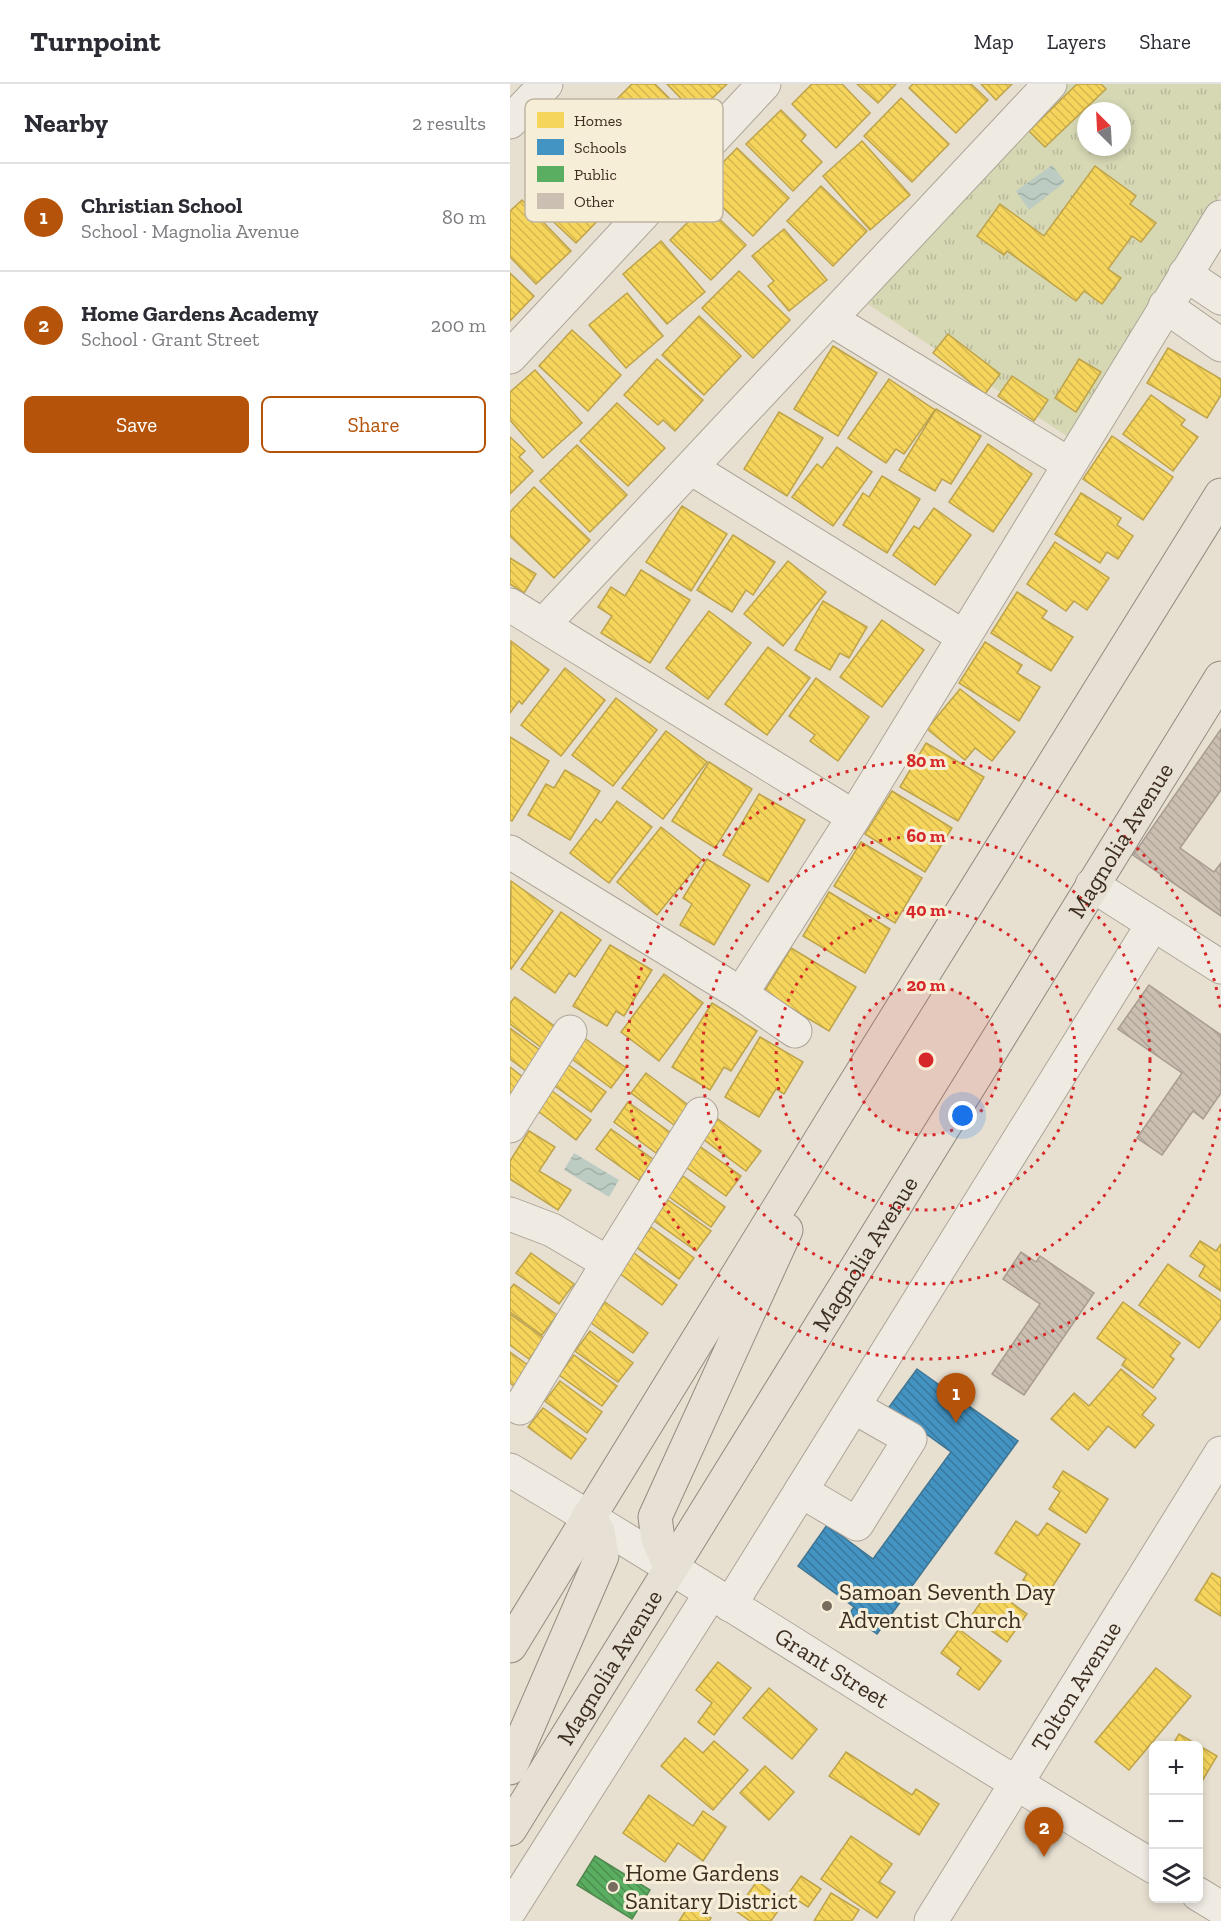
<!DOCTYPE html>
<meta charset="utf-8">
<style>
:root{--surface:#fff;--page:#f2f2f3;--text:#2b2b33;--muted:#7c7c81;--line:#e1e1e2;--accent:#b45309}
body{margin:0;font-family:"Zilla Slab",serif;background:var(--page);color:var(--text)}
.controls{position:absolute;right:18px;bottom:18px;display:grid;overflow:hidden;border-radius:9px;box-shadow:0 3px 9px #0003}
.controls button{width:54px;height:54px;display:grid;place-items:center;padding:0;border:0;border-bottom:2px solid var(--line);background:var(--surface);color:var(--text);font:30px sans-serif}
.compass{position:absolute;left:567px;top:18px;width:54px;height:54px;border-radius:50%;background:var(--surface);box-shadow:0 3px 9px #0003;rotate:336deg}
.you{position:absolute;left:453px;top:1032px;width:21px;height:21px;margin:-15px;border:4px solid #fff;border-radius:50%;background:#1a73e8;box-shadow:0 0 0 9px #1a73e833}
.badge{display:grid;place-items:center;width:39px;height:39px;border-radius:50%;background:var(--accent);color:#fff;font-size:20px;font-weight:700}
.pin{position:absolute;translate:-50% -50px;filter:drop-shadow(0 2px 3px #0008)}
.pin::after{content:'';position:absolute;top:32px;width:21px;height:18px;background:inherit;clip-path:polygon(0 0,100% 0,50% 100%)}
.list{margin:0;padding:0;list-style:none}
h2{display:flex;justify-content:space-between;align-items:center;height:78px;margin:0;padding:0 24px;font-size:26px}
h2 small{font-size:20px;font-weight:400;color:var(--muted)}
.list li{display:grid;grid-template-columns:39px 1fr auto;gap:18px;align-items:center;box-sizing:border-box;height:108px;padding:0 24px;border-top:2px solid var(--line)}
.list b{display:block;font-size:22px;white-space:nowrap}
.list p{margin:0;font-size:20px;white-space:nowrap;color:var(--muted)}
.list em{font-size:20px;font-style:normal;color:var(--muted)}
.actions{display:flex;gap:12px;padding:18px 24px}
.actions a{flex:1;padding:14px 0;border:2px solid var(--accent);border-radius:9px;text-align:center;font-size:21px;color:var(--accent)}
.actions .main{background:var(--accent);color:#fff}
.icon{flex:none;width:33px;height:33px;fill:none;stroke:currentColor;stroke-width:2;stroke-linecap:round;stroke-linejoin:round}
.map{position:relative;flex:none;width:711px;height:1837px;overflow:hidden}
header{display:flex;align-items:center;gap:36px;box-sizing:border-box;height:84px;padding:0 30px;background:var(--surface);border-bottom:2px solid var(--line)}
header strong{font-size:28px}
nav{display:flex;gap:33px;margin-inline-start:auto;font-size:21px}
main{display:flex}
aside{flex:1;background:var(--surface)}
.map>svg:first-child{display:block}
</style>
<header>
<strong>Turnpoint</strong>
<nav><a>Map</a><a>Layers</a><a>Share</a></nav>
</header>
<main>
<aside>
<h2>Nearby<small>2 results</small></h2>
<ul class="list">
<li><span class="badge">1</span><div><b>Christian School</b><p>School · Magnolia Avenue</p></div><em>80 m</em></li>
<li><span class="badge">2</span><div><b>Home Gardens Academy</b><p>School · Grant Street</p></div><em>200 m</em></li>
</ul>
<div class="actions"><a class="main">Save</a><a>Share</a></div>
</aside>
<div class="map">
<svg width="711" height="1837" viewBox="0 0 711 1837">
<defs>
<pattern id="park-tufts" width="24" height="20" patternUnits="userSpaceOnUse" patternTransform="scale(1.5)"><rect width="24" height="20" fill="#d6d7b3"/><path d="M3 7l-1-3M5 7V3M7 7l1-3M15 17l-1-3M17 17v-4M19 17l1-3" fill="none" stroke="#b9b99a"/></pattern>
<pattern id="water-waves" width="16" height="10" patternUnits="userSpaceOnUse" patternTransform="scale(1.5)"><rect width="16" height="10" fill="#bcccc2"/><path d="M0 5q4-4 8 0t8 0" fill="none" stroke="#a2b0a6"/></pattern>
<pattern id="homes-back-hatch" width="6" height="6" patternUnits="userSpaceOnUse" patternTransform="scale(1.5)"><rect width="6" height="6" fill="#f6d55c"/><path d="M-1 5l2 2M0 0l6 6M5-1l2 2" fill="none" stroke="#d4b750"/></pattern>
<pattern id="schools-back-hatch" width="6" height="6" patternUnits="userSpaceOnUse" patternTransform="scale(1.5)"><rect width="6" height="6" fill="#4393c3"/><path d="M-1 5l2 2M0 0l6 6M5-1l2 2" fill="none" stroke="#39789e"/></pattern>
<pattern id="public-back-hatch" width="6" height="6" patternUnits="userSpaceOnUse" patternTransform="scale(1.5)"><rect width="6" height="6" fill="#5aae61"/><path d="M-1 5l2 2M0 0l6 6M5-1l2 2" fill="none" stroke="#4c8e50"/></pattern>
<pattern id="building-back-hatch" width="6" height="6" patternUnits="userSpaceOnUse" patternTransform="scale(1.5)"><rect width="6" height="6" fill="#cbbfb2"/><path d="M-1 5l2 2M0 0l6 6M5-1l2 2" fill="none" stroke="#afa499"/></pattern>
</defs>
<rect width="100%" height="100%" fill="#e7e0d1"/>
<path fill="url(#park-tufts)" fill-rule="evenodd" d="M 558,0 L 711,0 L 711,110 L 558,353 L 353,217 ZM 576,27 L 612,27 L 612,63 L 576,63 Z"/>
<g fill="url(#water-waves)">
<path d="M 542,81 L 555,98 L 519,126 L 506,107 Z"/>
<path d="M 64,1069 L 109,1096 L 99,1113 L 54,1086 Z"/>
</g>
<g fill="url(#homes-back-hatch)" stroke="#bea34a" stroke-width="1.5">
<path d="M 122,0 L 145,0 L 173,28 L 138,62 L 112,36 L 117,32 L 104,18 Z"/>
<path d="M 157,0 L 217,0 L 186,30 Z"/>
<path d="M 302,0 L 332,0 L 360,29 L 326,64 L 282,20 Z"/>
<path d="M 347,0 L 386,0 L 368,19 Z"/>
<path d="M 403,0 L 461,0 L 478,16 L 446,49 L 399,4 Z"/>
<path d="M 471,0 L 502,0 L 486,16 Z"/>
<path d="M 567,0 L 591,0 L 596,5 L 535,63 L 519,47 Z"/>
<path d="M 391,14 L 439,60 L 402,98 L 354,52 Z"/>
<path d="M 271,26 L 296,51 L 291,57 L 312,78 L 283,107 L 236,60 Z"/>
<path d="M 352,57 L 400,111 L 360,146 L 313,92 Z"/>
<path d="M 227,64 L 279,114 L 243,152 L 190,102 Z"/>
<path d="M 50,74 L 101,123 L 66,159 L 15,111 Z"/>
<path d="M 585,82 L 626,112 L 620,120 L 646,139 L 631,158 L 622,152 L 598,185 L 611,194 L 592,220 L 574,207 L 566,217 L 497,167 L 494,171 L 467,152 L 490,120 L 534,152 Z"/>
<path d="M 311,102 L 357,147 L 323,182 L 277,137 Z"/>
<path d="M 12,116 L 61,167 L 26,200 L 0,173 L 0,127 Z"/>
<path d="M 195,121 L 236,161 L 201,196 L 160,156 Z"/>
<path d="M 274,145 L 317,196 L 279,227 L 258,202 L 264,197 L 242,172 Z"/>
<path d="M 151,157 L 195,208 L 157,240 L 113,190 Z"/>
<path d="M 229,187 L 280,236 L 243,274 L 192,224 Z"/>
<path d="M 0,189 L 24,212 L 0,237 Z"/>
<path d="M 117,209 L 153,252 L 116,284 L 79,241 Z"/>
<path d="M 189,232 L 231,272 L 194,311 L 152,271 Z"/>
<path d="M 62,246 L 111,291 L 78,327 L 29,282 Z"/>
<path d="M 438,250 L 490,290 L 475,310 L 423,269 Z"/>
<path d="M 323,262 L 367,289 L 328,352 L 284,325 Z"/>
<path d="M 658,264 L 711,295 L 711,311 L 697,334 L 637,299 Z"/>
<path d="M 147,275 L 193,316 L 165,347 L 153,336 L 148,341 L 114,311 Z"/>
<path d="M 569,275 L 591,288 L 566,328 L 545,314 Z"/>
<path d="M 25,286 L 72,339 L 33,374 L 0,336 L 0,308 Z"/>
<path d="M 502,292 L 538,316 L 524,337 L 488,312 Z"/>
<path d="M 379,295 L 425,326 L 394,370 L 386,365 L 376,379 L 338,354 Z"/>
<path d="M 641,311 L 675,336 L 671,341 L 688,353 L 663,387 L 613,350 Z"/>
<path d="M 107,319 L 155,364 L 118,402 L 70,357 Z"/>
<path d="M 426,325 L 471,352 L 441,400 L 432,395 L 425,407 L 389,386 Z"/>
<path d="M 269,328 L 313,354 L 277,412 L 234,385 Z"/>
<path d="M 602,352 L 663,393 L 633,436 L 573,395 Z"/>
<path d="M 0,353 L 15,367 L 9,373 L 23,387 L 0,410 Z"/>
<path d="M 478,360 L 522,390 L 483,448 L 439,418 Z"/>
<path d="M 67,361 L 117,411 L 80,448 L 30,397 Z"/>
<path d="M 327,363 L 362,388 L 323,442 L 282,413 L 307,380 L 312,384 Z"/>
<path d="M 372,392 L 410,415 L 377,469 L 333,441 L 353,409 L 359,413 Z"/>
<path d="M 24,403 L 80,456 L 44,494 L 0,452 L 0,428 Z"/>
<path d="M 571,409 L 611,434 L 607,441 L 623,452 L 608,475 L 597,468 L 590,479 L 545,450 Z"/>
<path d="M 172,422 L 217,450 L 181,507 L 136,478 Z"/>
<path d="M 424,424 L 461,451 L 425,501 L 383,471 L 404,442 L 409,445 Z"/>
<path d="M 223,451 L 265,478 L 243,511 L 236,506 L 222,528 L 187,506 Z"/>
<path d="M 545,458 L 599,494 L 577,526 L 564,517 L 556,527 L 517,500 Z"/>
<path d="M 0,474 L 26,490 L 14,509 L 0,500 Z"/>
<path d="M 278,477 L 316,508 L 273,562 L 234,530 Z"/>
<path d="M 131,486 L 180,516 L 140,579 L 91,549 L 102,532 L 88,523 L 101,503 L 115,512 Z"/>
<path d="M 507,508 L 537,527 L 532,534 L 563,553 L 541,587 L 481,549 Z"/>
<path d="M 313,517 L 357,543 L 339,574 L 330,569 L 320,586 L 285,566 Z"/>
<path d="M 199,527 L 241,559 L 198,615 L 156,584 Z"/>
<path d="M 372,536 L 414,566 L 372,623 L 330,593 Z"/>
<path d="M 1,557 L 39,586 L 12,620 L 9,617 L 0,629 Z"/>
<path d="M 475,558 L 512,581 L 507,589 L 530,603 L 509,637 L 449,599 Z"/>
<path d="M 258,563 L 300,594 L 257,651 L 215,620 Z"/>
<path d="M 55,584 L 95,616 L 51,672 L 11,641 Z"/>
<path d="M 306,594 L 359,633 L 328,677 L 300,657 L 305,651 L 279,632 Z"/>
<path d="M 450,605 L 505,648 L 482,677 L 465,664 L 455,676 L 417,645 Z"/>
<path d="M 106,614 L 147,646 L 103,702 L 62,671 Z"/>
<path d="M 156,647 L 197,678 L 153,735 L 112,704 Z"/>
<path d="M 0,653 L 39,677 L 2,737 L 0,736 Z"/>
<path d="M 416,659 L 474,693 L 448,737 L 390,703 Z"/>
<path d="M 199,678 L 242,705 L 205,764 L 162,737 Z"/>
<path d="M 55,686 L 90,707 L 60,756 L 18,731 L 36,700 L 44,704 Z"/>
<path d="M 382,707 L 442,744 L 415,788 L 355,750 Z"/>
<path d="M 249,710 L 295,736 L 258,798 L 213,771 Z"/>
<path d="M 107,717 L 142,743 L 99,799 L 60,769 L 86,735 L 91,739 Z"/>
<path d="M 151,743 L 192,776 L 147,831 L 107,798 Z"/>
<path d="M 351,758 L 412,794 L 385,839 L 324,802 Z"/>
<path d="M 197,775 L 240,801 L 204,861 L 170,841 L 182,820 L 173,814 Z"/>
<path d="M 1,797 L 43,827 L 1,885 L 0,884 Z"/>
<path d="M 319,808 L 380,845 L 355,889 L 293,852 Z"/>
<path d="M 51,828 L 91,856 L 65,893 L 59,889 L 45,909 L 11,885 Z"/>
<path d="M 100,861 L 142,886 L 114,932 L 106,927 L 97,942 L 63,922 Z"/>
<path d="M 281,864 L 346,903 L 319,947 L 254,908 Z"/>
<path d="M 154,890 L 193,919 L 149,977 L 111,948 Z"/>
<path d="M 5,913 L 47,944 L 32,964 L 0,940 L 0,919 Z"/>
<path d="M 202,919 L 247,947 L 221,987 L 214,983 L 200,1006 L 162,983 Z"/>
<path d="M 0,944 L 31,967 L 16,987 L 0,975 Z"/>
<path d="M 73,953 L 116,984 L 101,1004 L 58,972 Z"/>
<path d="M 250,953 L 293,978 L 274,1010 L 266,1005 L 249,1033 L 215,1013 Z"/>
<path d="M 53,977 L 96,1008 L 81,1028 L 38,997 Z"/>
<path d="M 0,983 L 14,994 L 0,1013 Z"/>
<path d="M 136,989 L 178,1021 L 164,1041 L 121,1009 Z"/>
<path d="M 38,1004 L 81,1036 L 66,1056 L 24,1024 Z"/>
<path d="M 118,1018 L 161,1049 L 146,1069 L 104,1038 Z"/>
<path d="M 208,1035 L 251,1067 L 236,1087 L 193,1055 Z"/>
<path d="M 101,1045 L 144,1076 L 129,1096 L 86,1065 Z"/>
<path d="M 19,1047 L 45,1063 L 29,1087 L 61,1106 L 48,1126 L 0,1095 L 0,1077 Z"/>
<path d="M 188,1061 L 231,1092 L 216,1112 L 173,1081 Z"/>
<path d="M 173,1092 L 215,1123 L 201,1143 L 158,1112 Z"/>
<path d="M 158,1116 L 201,1147 L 186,1167 L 143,1136 Z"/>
<path d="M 141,1143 L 184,1174 L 169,1195 L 126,1163 Z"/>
<path d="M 690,1157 L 706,1167 L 711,1160 L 711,1207 L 689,1192 L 695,1182 L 680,1172 Z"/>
<path d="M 21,1169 L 64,1200 L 49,1220 L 6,1189 Z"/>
<path d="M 124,1169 L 167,1201 L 152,1221 L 109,1189 Z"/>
<path d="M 658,1180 L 711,1217 L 711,1234 L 689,1264 L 629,1221 Z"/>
<path d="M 4,1200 L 47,1231 L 32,1251 L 0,1228 L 0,1205 Z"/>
<path d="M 95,1218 L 138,1249 L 123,1269 L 80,1238 Z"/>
<path d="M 613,1218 L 670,1259 L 660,1272 L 664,1275 L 643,1304 L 612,1281 L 616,1275 L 587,1254 Z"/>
<path d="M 0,1230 L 35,1255 L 19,1275 L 0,1261 Z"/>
<path d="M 80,1247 L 123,1279 L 108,1298 L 65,1267 Z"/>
<path d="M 0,1268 L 19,1282 L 4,1302 L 0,1299 Z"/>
<path d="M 64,1271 L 107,1302 L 92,1322 L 49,1291 Z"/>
<path d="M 611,1285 L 646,1314 L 632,1331 L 644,1341 L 625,1364 L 598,1342 L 578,1366 L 541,1335 L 564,1309 L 579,1322 Z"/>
<path d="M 50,1297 L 92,1328 L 77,1349 L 35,1317 Z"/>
<path d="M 33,1324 L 76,1355 L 61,1375 L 18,1343 Z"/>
<path d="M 553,1387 L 598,1415 L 576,1449 L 539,1425 L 550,1408 L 543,1403 Z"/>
<path d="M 506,1437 L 528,1452 L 537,1439 L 570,1460 L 537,1511 L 513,1496 L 517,1490 L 485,1469 Z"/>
<path d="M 702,1489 L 711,1494 L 711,1532 L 685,1516 Z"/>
<path d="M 481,1504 L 517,1530 L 497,1558 L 461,1532 Z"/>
<path d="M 449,1545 L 491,1577 L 469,1606 L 447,1590 L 451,1584 L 431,1569 Z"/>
<path d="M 208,1578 L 241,1604 L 204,1651 L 188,1638 L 202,1619 L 186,1606 Z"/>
<path d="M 646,1584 L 681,1612 L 619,1686 L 585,1658 Z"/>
<path d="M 259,1604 L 307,1645 L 282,1675 L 233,1634 Z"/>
<path d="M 669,1650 L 707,1672 L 688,1704 L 688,1662 L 662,1662 Z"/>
<path d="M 175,1654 L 193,1669 L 204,1657 L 238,1686 L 203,1726 L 151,1682 Z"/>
<path d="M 336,1668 L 402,1711 L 406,1705 L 429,1720 L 409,1751 L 319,1692 Z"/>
<path d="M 255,1682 L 284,1708 L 259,1736 L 230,1709 Z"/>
<path d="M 139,1711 L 183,1742 L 193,1727 L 216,1743 L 193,1777 L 168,1759 L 155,1778 L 113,1749 Z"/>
<path d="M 341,1752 L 382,1780 L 369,1798 L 385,1808 L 367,1834 L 311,1795 Z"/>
<path d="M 291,1792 L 311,1805 L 298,1823 L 278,1810 Z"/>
<path d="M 247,1797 L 275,1817 L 261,1837 L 240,1837 L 226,1827 Z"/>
<path d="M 321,1809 L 349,1826 L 342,1837 L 304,1837 Z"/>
<path d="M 180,1820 L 201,1834 L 199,1837 L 169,1837 Z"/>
</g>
<path fill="url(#schools-back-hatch)" stroke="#417592" stroke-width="1.5" d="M 407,1285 L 508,1357 L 367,1550 L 339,1530 L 344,1523 L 288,1482 L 317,1441 L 363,1475 L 441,1368 L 379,1323 Z"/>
<path fill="url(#public-back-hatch)" stroke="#51884e" stroke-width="1.5" d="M 85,1772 L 140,1806 L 122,1835 L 67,1801 Z"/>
<g fill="url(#building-back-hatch)" stroke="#a89c90" stroke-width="1.5">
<path d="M 711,645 L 711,706 L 670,764 L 704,788 L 711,779 L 711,832 L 623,771 Z"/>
<path d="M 639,901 L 711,951 L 711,1009 L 693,1035 L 683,1027 L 652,1071 L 627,1054 L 672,989 L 608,945 Z"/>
<path d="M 511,1168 L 526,1178 L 530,1172 L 584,1209 L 514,1311 L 482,1290 L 530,1220 L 493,1195 Z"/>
</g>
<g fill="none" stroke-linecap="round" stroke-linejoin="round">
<g stroke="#ada599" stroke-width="35">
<g id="minor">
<path d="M 0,38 L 36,0"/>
<path d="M 675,190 L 711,214"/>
<path d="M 655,222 L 711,261"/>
<path d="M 320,235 L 559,380"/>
<path d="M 0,273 L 254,0"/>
<path d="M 181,384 L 454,553"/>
<path d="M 0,521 L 344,733"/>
<path d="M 33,541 L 540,0"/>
<path d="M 0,768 L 231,910 L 344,733 L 711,133"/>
<path d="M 582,801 L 711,883"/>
<path d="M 231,910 L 285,947"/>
<path d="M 0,1042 L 60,948"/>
<path d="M 0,1130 L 42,1146 L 98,1179 L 191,1030"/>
<path d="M 10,1324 L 98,1179"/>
<path id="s1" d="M 0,1386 C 217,1514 427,1654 644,1783"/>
<path d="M 291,1407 L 347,1440 L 400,1355 L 344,1323"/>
<path d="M 220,1521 L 643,840"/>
<path d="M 688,1810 L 711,1824"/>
<path d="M 0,1826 L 201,1509"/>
<path id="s2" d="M 421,1837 L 711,1369"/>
</g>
</g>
<g stroke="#928b80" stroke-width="35">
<g id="major">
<path d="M 161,1484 L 148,1455 L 145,1433 L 276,1146"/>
<path d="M 0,1562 L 332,1021 L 711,411"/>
<path d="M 0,1684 L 92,1472 L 88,1447 L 78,1433"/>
<path id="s3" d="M 0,1745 L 711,594"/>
</g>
</g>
<use href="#minor" stroke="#efebe3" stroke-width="33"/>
<use href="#major" stroke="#e6e1d4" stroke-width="33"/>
</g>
<circle cx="416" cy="976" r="75" fill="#d62828" fill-opacity=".12"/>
<g fill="none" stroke="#d62828" stroke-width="3" stroke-dasharray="3 6">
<circle cx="416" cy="976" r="75"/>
<circle cx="416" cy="976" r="150"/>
<circle cx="416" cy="976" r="224"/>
<path d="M711 1025A299 299 0 1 1 711 927"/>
</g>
<g fill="#786c5e" stroke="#f7eed8" stroke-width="2">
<circle cx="317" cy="1522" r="6"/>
<circle cx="103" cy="1803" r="6"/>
</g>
<g text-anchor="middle" stroke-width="6" stroke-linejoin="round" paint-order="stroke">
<g font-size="24" fill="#3d2e20" stroke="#f7eed8">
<text dy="8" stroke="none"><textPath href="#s3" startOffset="1162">Magnolia Avenue</textPath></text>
<text dy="8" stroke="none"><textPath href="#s3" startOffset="676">Magnolia Avenue</textPath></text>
<text dy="8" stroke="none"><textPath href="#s3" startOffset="190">Magnolia Avenue</textPath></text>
<text dy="8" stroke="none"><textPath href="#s1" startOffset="378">Grant Street</textPath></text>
<text dy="8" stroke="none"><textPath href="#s2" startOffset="276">Tolton Avenue</textPath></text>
</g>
<g font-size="24" fill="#3d2e20" stroke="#f7eed8" text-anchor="start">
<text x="329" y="1516">Samoan Seventh Day<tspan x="329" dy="28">Adventist Church</tspan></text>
<text x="115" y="1797">Home Gardens<tspan x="115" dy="28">Sanitary District</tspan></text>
</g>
</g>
<rect x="15" y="15" width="198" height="123" rx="9" fill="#f7eed8" stroke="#bfb4a1" stroke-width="1.5"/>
<rect x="27" y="28" width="27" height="16" fill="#f6d55c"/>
<rect x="27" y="55" width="27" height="16" fill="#4393c3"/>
<rect x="27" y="82" width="27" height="16" fill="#5aae61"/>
<rect x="27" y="109" width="27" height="16" fill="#cbbfb2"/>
<g font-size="16" fill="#3d2e20">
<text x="64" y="42">Homes</text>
<text x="64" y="69">Schools</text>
<text x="64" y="96">Public</text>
<text x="64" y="123">Other</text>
</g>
<circle cx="416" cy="976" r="9" fill="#d62828" stroke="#f7eed8" stroke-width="3"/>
<g font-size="18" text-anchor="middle" font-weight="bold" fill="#d62828" stroke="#f7eed8" stroke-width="6" stroke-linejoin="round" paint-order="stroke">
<text x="416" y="683">80 m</text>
<text x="416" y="758">60 m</text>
<text x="416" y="832">40 m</text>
<text x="416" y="907">20 m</text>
</g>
</svg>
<div class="controls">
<button>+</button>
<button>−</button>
<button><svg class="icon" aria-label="layers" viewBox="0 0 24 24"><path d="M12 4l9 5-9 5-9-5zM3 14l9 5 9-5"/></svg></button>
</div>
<svg class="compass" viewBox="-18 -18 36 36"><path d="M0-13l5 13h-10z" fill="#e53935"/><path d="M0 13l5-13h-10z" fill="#7c7c81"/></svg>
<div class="you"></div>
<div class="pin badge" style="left:446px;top:1339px">1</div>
<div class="pin badge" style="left:534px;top:1773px">2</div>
</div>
</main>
